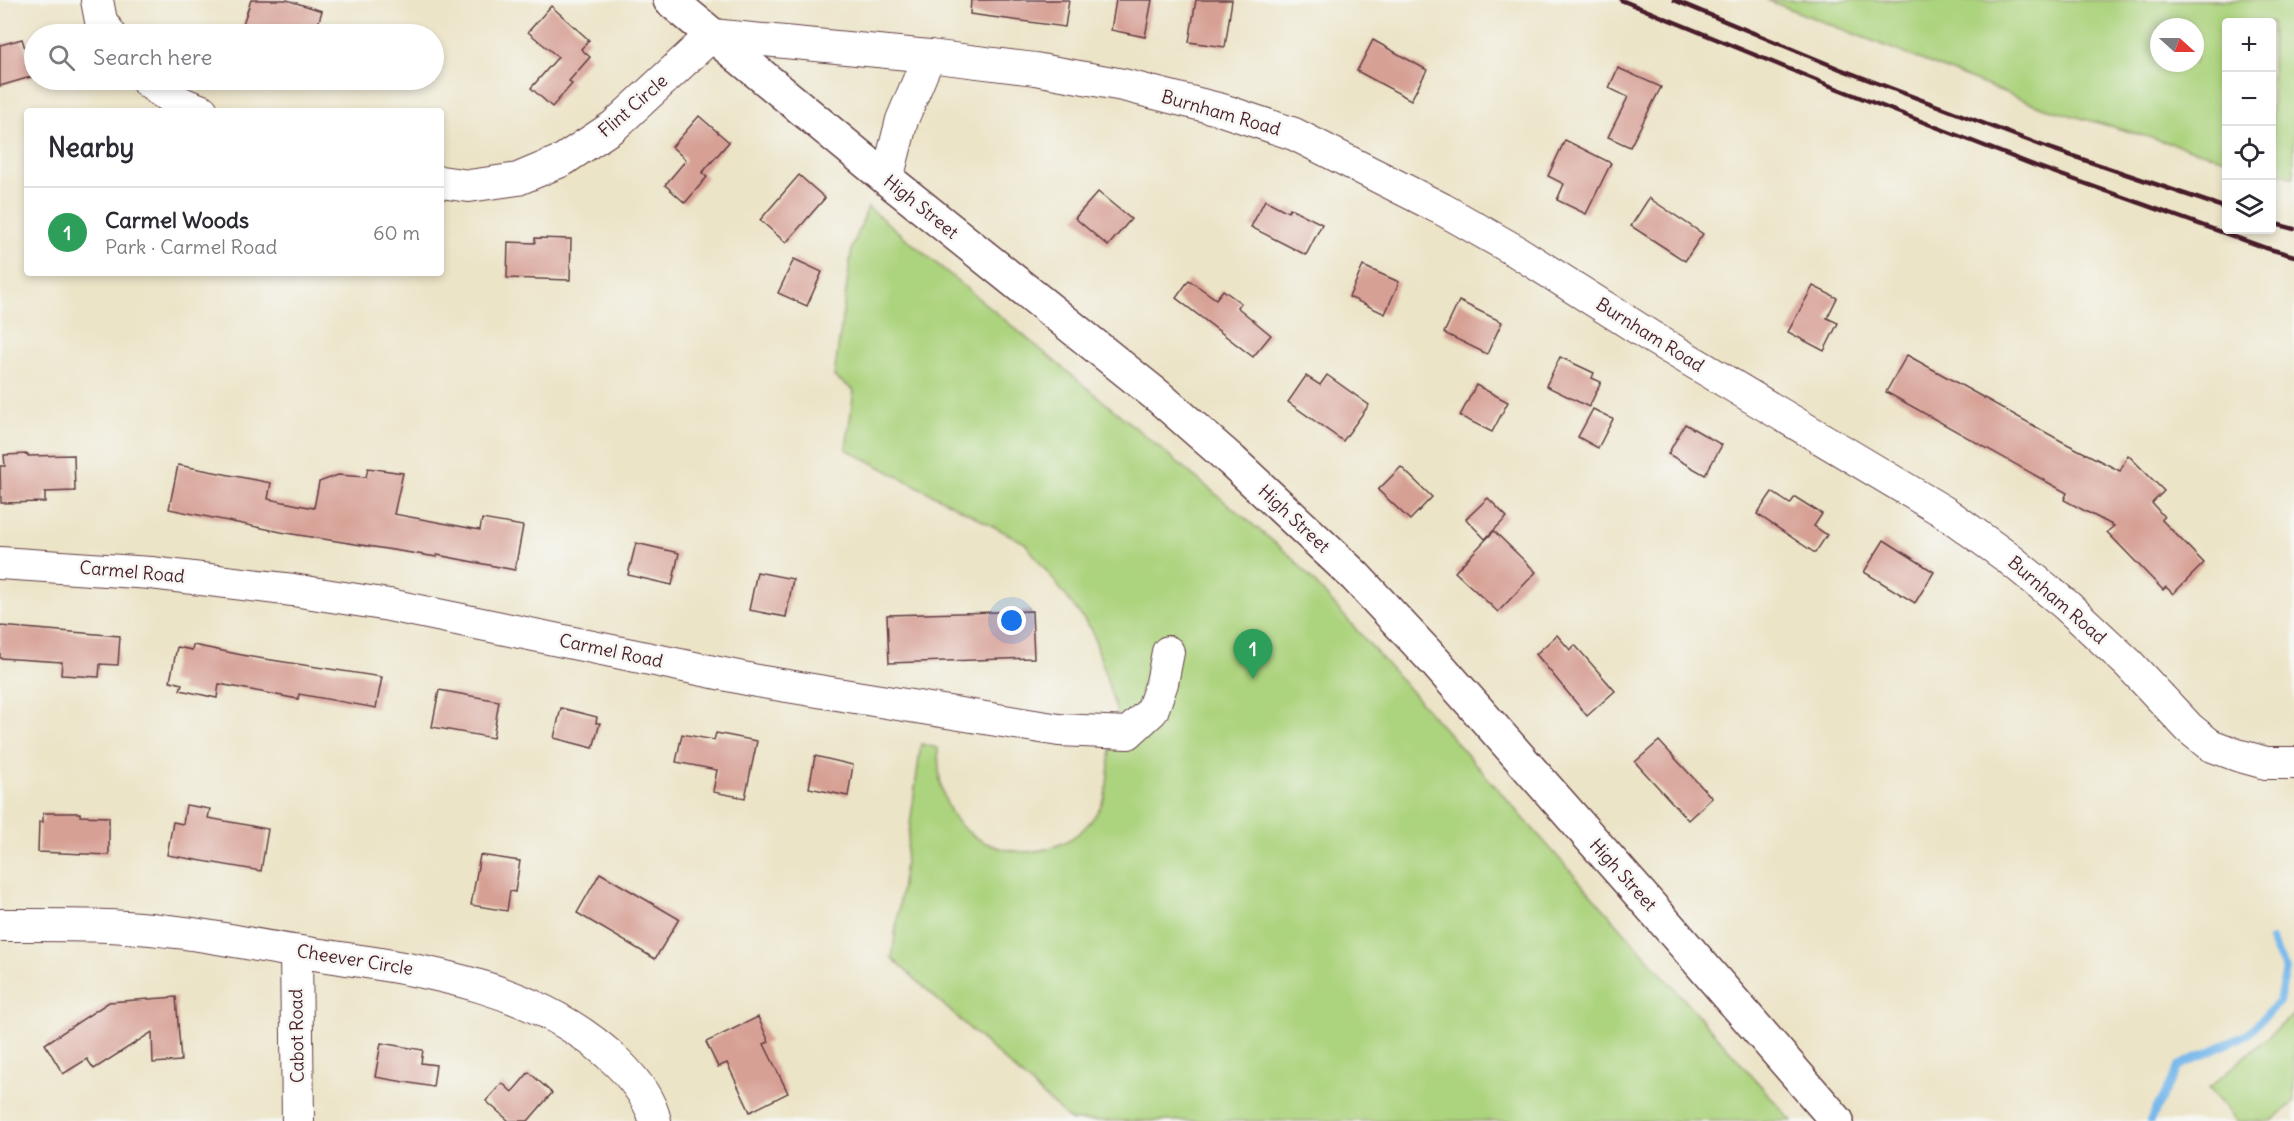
<!DOCTYPE html>
<meta charset="utf-8">
<style>
:root{--surface:#fff;--page:#f7f7f7;--text:#2b2b33;--muted:#7c7c81;--line:#e1e1e2;--accent:#d1495b}
body{margin:0;font-family:Delius,sans-serif;background:var(--page);color:var(--text)}
.controls{position:absolute;right:18px;top:18px;display:grid;overflow:hidden;border-radius:6px;box-shadow:0 3px 9px #0003}
.controls button{width:54px;height:54px;display:grid;place-items:center;padding:0;border:0;border-bottom:2px solid var(--line);background:var(--surface);color:var(--text);font:30px sans-serif}
.compass{position:absolute;left:2150px;top:18px;width:54px;height:54px;border-radius:50%;background:var(--surface);box-shadow:0 3px 9px #0003;rotate:111deg}
.you{position:absolute;left:1012px;top:621px;width:21px;height:21px;margin:-15px;border:4px solid #fff;border-radius:50%;background:#1a73e8;box-shadow:0 0 0 9px #1a73e833}
.badge{display:grid;place-items:center;width:39px;height:39px;border-radius:50%;background:var(--accent);color:#fff;font-size:20px;font-weight:700}
.pin{position:absolute;translate:-50% -50px;filter:drop-shadow(0 2px 3px #0008)}
.pin::after{content:'';position:absolute;top:32px;width:21px;height:18px;background:inherit;clip-path:polygon(0 0,100% 0,50% 100%)}
.list{margin:0;padding:0;list-style:none}
h2{display:flex;justify-content:space-between;align-items:center;height:78px;margin:0;padding:0 24px;font-size:26px}
h2 small{font-size:20px;font-weight:400;color:var(--muted)}
.list li{display:grid;grid-template-columns:39px 1fr auto;gap:18px;align-items:center;box-sizing:border-box;height:90px;padding:0 24px;border-top:2px solid var(--line)}
.list b{display:block;font-size:22px;white-space:nowrap}
.list p{margin:0;font-size:20px;white-space:nowrap;color:var(--muted)}
.list em{font-size:20px;font-style:normal;color:var(--muted)}
.icon{flex:none;width:33px;height:33px;fill:none;stroke:currentColor;stroke-width:2;stroke-linecap:round;stroke-linejoin:round}
.map{position:relative;flex:none;width:2294px;height:1121px;overflow:hidden}
.search{position:absolute;background:var(--surface);box-shadow:0 3px 9px #0003;left:24px;top:24px;width:420px;height:66px;display:flex;align-items:center;gap:15px;box-sizing:border-box;padding:0 21px;border-radius:33px;color:var(--muted);font-size:22px}
.panel{position:absolute;background:var(--surface);box-shadow:0 3px 9px #0003;left:24px;top:108px;width:420px;height:168px;border-radius:6px}
.map>svg:first-child{display:block}
</style>
<div class="map">
<svg width="2294" height="1121" viewBox="0 0 2294 1121">
<rect width="100%" height="100%" fill="#f6f6f2"/>
<filter id="ink" filterUnits="userSpaceOnUse"><feTurbulence type="fractalNoise" baseFrequency=".0167" numOctaves="2"/><feDisplacementMap in="SourceGraphic" scale="12" xChannelSelector="R" yChannelSelector="G"/><feConvolveMatrix kernelMatrix="1 2 1 2 8 2 1 2 1" color-interpolation-filters="sRGB"/></filter>
<filter id="wash" filterUnits="userSpaceOnUse"><feTurbulence type="fractalNoise" baseFrequency=".008" numOctaves="4" result="noise"/><feDisplacementMap in="SourceGraphic" scale="24" xChannelSelector="R" yChannelSelector="G"/><feGaussianBlur stdDeviation="1.35" result="paint"/><feColorMatrix in="noise" values="0 0 0 0 0 0 0 0 0 0 0 0 0 0 0 0 0 1.4 0 .05"/><feComposite in="paint" operator="in"/></filter>
<g filter="url(#wash)">
<rect width="100%" height="100%" fill="#ece4c7"/>
<g fill="#acd37d" stroke="#7b7954" stroke-width="1.5" fill-rule="evenodd">
<path d="M 1767,0 L 2294,0 L 2294,178 L 2272,171 L 2272,22 L 2226,22 L 2226,159 L 2042,107 ZM 2159,27 L 2195,27 L 2195,63 L 2159,63 Z"/>
<path d="M 868,207 L 1292,557 L 1792,1121 L 1071,1121 L 892,958 L 921,744 L 938,748 C 939,774 939,791 952,814 C 958,826 974,837 986,843 C 1032,863 1083,847 1104,799 C 1109,787 1110,742 1112,727 L 1121,727 L 1092,630 L 1025,543 L 846,449 L 854,390 L 834,377 L 852,248 Z"/>
<path d="M 2294,1014 L 2294,1102 L 2272,1121 L 2237,1121 L 2209,1088 Z"/>
</g>
<g fill="none" stroke-linecap="round" stroke-linejoin="round">
<path stroke="#76b8eb" stroke-width="8" d="M 2150,1121 L 2179,1066 L 2248,1034 L 2279,1001 L 2286,970 L 2271,940"/>
</g>
<g id="blocks">
<g fill="#d7a095">
<path d="M 251,0 L 287,0 L 322,11 L 315,34 L 266,34 L 242,27 Z"/>
<path d="M 971,0 L 1069,0 L 1065,27 L 970,14 Z"/>
<path d="M 1116,0 L 1152,0 L 1145,37 L 1111,30 Z"/>
<path d="M 1196,0 L 1232,0 L 1225,47 L 1189,42 Z"/>
<path d="M 551,6 L 589,40 L 581,49 L 590,57 L 569,81 L 572,84 L 552,107 L 531,88 L 558,57 L 528,32 Z"/>
<path d="M 22,39 L 34,76 L 0,86 L 0,45 Z"/>
<path d="M 1373,40 L 1427,70 L 1411,100 L 1357,71 Z"/>
<path d="M 1618,68 L 1661,87 L 1630,147 L 1608,137 L 1628,97 L 1609,88 Z"/>
<path d="M 699,116 L 729,142 L 702,173 L 707,177 L 685,203 L 665,185 L 686,160 L 672,147 Z"/>
<path d="M 1565,140 L 1611,163 L 1586,214 L 1557,200 L 1564,184 L 1548,176 Z"/>
<path d="M 799,175 L 825,198 L 786,243 L 760,220 Z"/>
<path d="M 1098,192 L 1131,219 L 1108,246 L 1075,218 Z"/>
<path d="M 1649,198 L 1703,234 L 1685,261 L 1631,226 Z"/>
<path d="M 1265,200 L 1288,212 L 1290,208 L 1322,224 L 1306,255 L 1251,227 Z"/>
<path d="M 535,238 L 571,239 L 570,280 L 507,278 L 508,242 L 535,243 Z"/>
<path d="M 794,259 L 822,272 L 807,306 L 778,293 Z"/>
<path d="M 1363,266 L 1399,282 L 1385,314 L 1349,297 Z"/>
<path d="M 1189,280 L 1216,299 L 1223,290 L 1241,303 L 1237,307 L 1271,335 L 1253,357 L 1176,298 Z"/>
<path d="M 1813,286 L 1837,298 L 1827,318 L 1838,323 L 1824,351 L 1788,332 Z"/>
<path d="M 1459,301 L 1502,322 L 1487,354 L 1444,333 Z"/>
<path d="M 1907,355 L 2063,442 L 2120,471 L 2128,455 L 2164,491 L 2152,503 L 2164,517 L 2161,519 L 2204,563 L 2173,594 L 2166,587 L 2163,590 L 2107,532 L 2114,526 L 2064,500 L 2067,493 L 1886,392 Z"/>
<path d="M 1560,357 L 1594,373 L 1592,378 L 1601,382 L 1589,407 L 1546,386 Z"/>
<path d="M 1327,375 L 1369,405 L 1343,441 L 1288,402 L 1306,376 L 1320,385 Z"/>
<path d="M 1476,385 L 1508,402 L 1492,432 L 1460,416 Z"/>
<path d="M 1593,409 L 1613,419 L 1598,448 L 1578,437 Z"/>
<path d="M 1685,424 L 1722,445 L 1705,475 L 1668,454 Z"/>
<path d="M 28,454 L 28,456 L 74,455 L 75,491 L 45,492 L 45,502 L 1,503 L 0,466 L 5,466 L 4,455 Z"/>
<path d="M 178,465 L 271,483 L 268,499 L 314,508 L 319,482 L 338,475 L 366,477 L 368,468 L 403,473 L 394,514 L 480,530 L 482,519 L 523,526 L 515,570 L 437,555 L 437,557 L 286,533 L 169,509 Z"/>
<path d="M 1401,467 L 1432,497 L 1410,520 L 1378,490 Z"/>
<path d="M 1772,492 L 1790,504 L 1795,497 L 1822,514 L 1814,526 L 1827,535 L 1815,553 L 1757,514 Z"/>
<path d="M 1488,498 L 1507,517 L 1485,539 L 1466,519 Z"/>
<path d="M 1494,531 L 1536,572 L 1498,612 L 1455,572 Z"/>
<path d="M 1884,540 L 1934,572 L 1915,603 L 1864,572 Z"/>
<path d="M 636,543 L 679,553 L 672,585 L 628,575 Z"/>
<path d="M 757,572 L 793,579 L 786,617 L 749,610 Z"/>
<path d="M 1032,611 L 1034,658 L 889,663 L 887,615 Z"/>
<path d="M 0,626 L 120,636 L 118,665 L 100,664 L 99,677 L 61,675 L 62,662 L 0,658 Z"/>
<path d="M 1557,635 L 1570,650 L 1575,645 L 1615,691 L 1587,716 L 1536,654 Z"/>
<path d="M 193,645 L 252,657 L 382,677 L 376,708 L 299,694 L 298,699 L 219,684 L 217,698 L 180,690 L 182,684 L 170,681 L 177,647 L 192,650 Z"/>
<path d="M 439,690 L 499,701 L 493,738 L 432,727 Z"/>
<path d="M 561,708 L 597,717 L 596,723 L 600,723 L 593,748 L 554,738 Z"/>
<path d="M 716,733 L 757,741 L 745,798 L 713,792 L 717,770 L 676,762 L 682,734 L 714,740 Z"/>
<path d="M 1659,741 L 1712,798 L 1688,820 L 1635,762 Z"/>
<path d="M 815,756 L 853,765 L 848,796 L 809,788 Z"/>
<path d="M 186,805 L 210,809 L 208,818 L 268,829 L 261,871 L 167,855 L 173,822 L 183,824 Z"/>
<path d="M 43,813 L 80,813 L 80,816 L 109,817 L 109,855 L 38,852 L 39,822 L 43,822 Z"/>
<path d="M 480,855 L 520,861 L 515,892 L 510,891 L 507,911 L 471,905 Z"/>
<path d="M 600,873 L 679,919 L 655,959 L 577,913 Z"/>
<path d="M 176,997 L 181,1061 L 153,1063 L 152,1032 L 94,1069 L 87,1059 L 63,1074 L 45,1044 L 109,1002 Z"/>
<path d="M 758,1017 L 769,1042 L 764,1044 L 788,1093 L 750,1112 L 727,1063 L 718,1067 L 706,1042 Z"/>
<path d="M 381,1043 L 423,1050 L 421,1063 L 436,1065 L 433,1087 L 375,1077 Z"/>
<path d="M 529,1072 L 552,1093 L 528,1121 L 509,1121 L 486,1101 L 502,1083 L 512,1092 Z"/>
</g>
</g>
</g>
<g filter="url(#ink)">
<use href="#blocks" fill-opacity="0" stroke="#623d42" stroke-width="1.5"/>
<g fill="none" stroke-linecap="round" stroke-linejoin="round">
<g stroke="#623d42" stroke-width="34">
<g id="street">
<path d="M 97,0 L 101,21 L 110,34"/>
<path d="M 146,80 C 162,94 181,104 202,111"/>
<path d="M 887,179 L 902,120 L 929,56"/>
<path d="M 441,182 L 469,186 L 518,179 L 563,160 L 614,126 L 712,35 L 929,56 L 1035,69 L 1123,85 L 1222,110 L 1294,134 L 1442,209 L 1516,251 L 1653,338 L 1946,513 L 2007,557 L 2066,605 L 2129,664 L 2189,728 L 2210,745 L 2237,755 L 2266,763 L 2294,763"/>
<path d="M 0,563 L 151,573 L 293,590 L 389,605 L 757,681 L 1059,730 L 1128,733 L 1152,711 L 1162,683 L 1168,652"/>
<path d="M 0,925 C 56,925 112,924 168,931 C 210,935 252,945 294,951 C 406,968 534,980 619,1064 C 635,1080 650,1099 655,1121"/>
<path d="M 296,952 L 298,1121"/>
</g>
</g>
<g stroke="#623d42" stroke-width="36">
<path id="secondary" d="M 670,0 L 887,179 L 1159,397 L 1232,461 L 1355,576 L 1438,665 L 1669,927 L 1837,1121"/>
</g>
<use href="#street" stroke="#fff" stroke-width="32"/>
<use href="#secondary" stroke="#fff" stroke-width="33"/>
<g stroke="#4a1f2b" stroke-width="4.5">
<path d="M 1621,0 L 1828,85 L 2036,166 L 2266,248 L 2294,256"/>
<path d="M 1674,0 L 1840,69 L 2046,147 L 2226,208"/>
<path d="M 2272,223 L 2294,229"/>
</g>
</g>
</g>
<g text-anchor="middle" stroke-width="5" stroke-linejoin="round" paint-order="stroke">
<g font-size="18" fill="#4a1f2b" stroke="#f6f6f2">
<text transform="translate(633 106) rotate(-41)" y="6">Flint Circle</text>
<text transform="translate(1221 113) rotate(16)" y="6">Burnham Road</text>
<text transform="translate(921 207) rotate(39)" y="6">High Street</text>
<text transform="translate(1650 335) rotate(32)" y="6">Burnham Road</text>
<text transform="translate(1294 519) rotate(43)" y="6">High Street</text>
<text transform="translate(132 572) rotate(5)" y="6">Carmel Road</text>
<text transform="translate(2057 600) rotate(41)" y="6">Burnham Road</text>
<text transform="translate(611 651) rotate(12)" y="6">Carmel Road</text>
<text transform="translate(1623 875) rotate(48)" y="6">High Street</text>
<text transform="translate(355 960) rotate(9)" y="6">Cheever Circle</text>
<text transform="translate(297 1036) rotate(-91)" y="6">Cabot Road</text>
</g>
</g>
</svg>
<div class="controls">
<button>+</button>
<button>−</button>
<button><svg class="icon" aria-label="locate" viewBox="0 0 24 24"><circle cx="12" cy="12" r="6"/><path d="M12 2v4M12 18v4M2 12h4M18 12h4"/></svg></button>
<button><svg class="icon" aria-label="layers" viewBox="0 0 24 24"><path d="M12 4l9 5-9 5-9-5zM3 14l9 5 9-5"/></svg></button>
</div>
<svg class="compass" viewBox="-18 -18 36 36"><path d="M0-13l5 13h-10z" fill="#e53935"/><path d="M0 13l5-13h-10z" fill="#7c7c81"/></svg>
<div class="you"></div>
<div class="pin badge" style="left:1253px;top:679px;background:#2e9e5b">1</div>
<div class="search"><svg class="icon" aria-label="search" viewBox="0 0 24 24"><circle cx="10" cy="10" r="6"/><path d="M15 15l6 6"/></svg>Search here</div>
<section class="panel">
<h2>Nearby<small></small></h2>
<ul class="list">
<li><span class="badge" style="background:#2e9e5b">1</span><div><b>Carmel Woods</b><p>Park · Carmel Road</p></div><em>60 m</em></li>
</ul>
</section>
</div>
